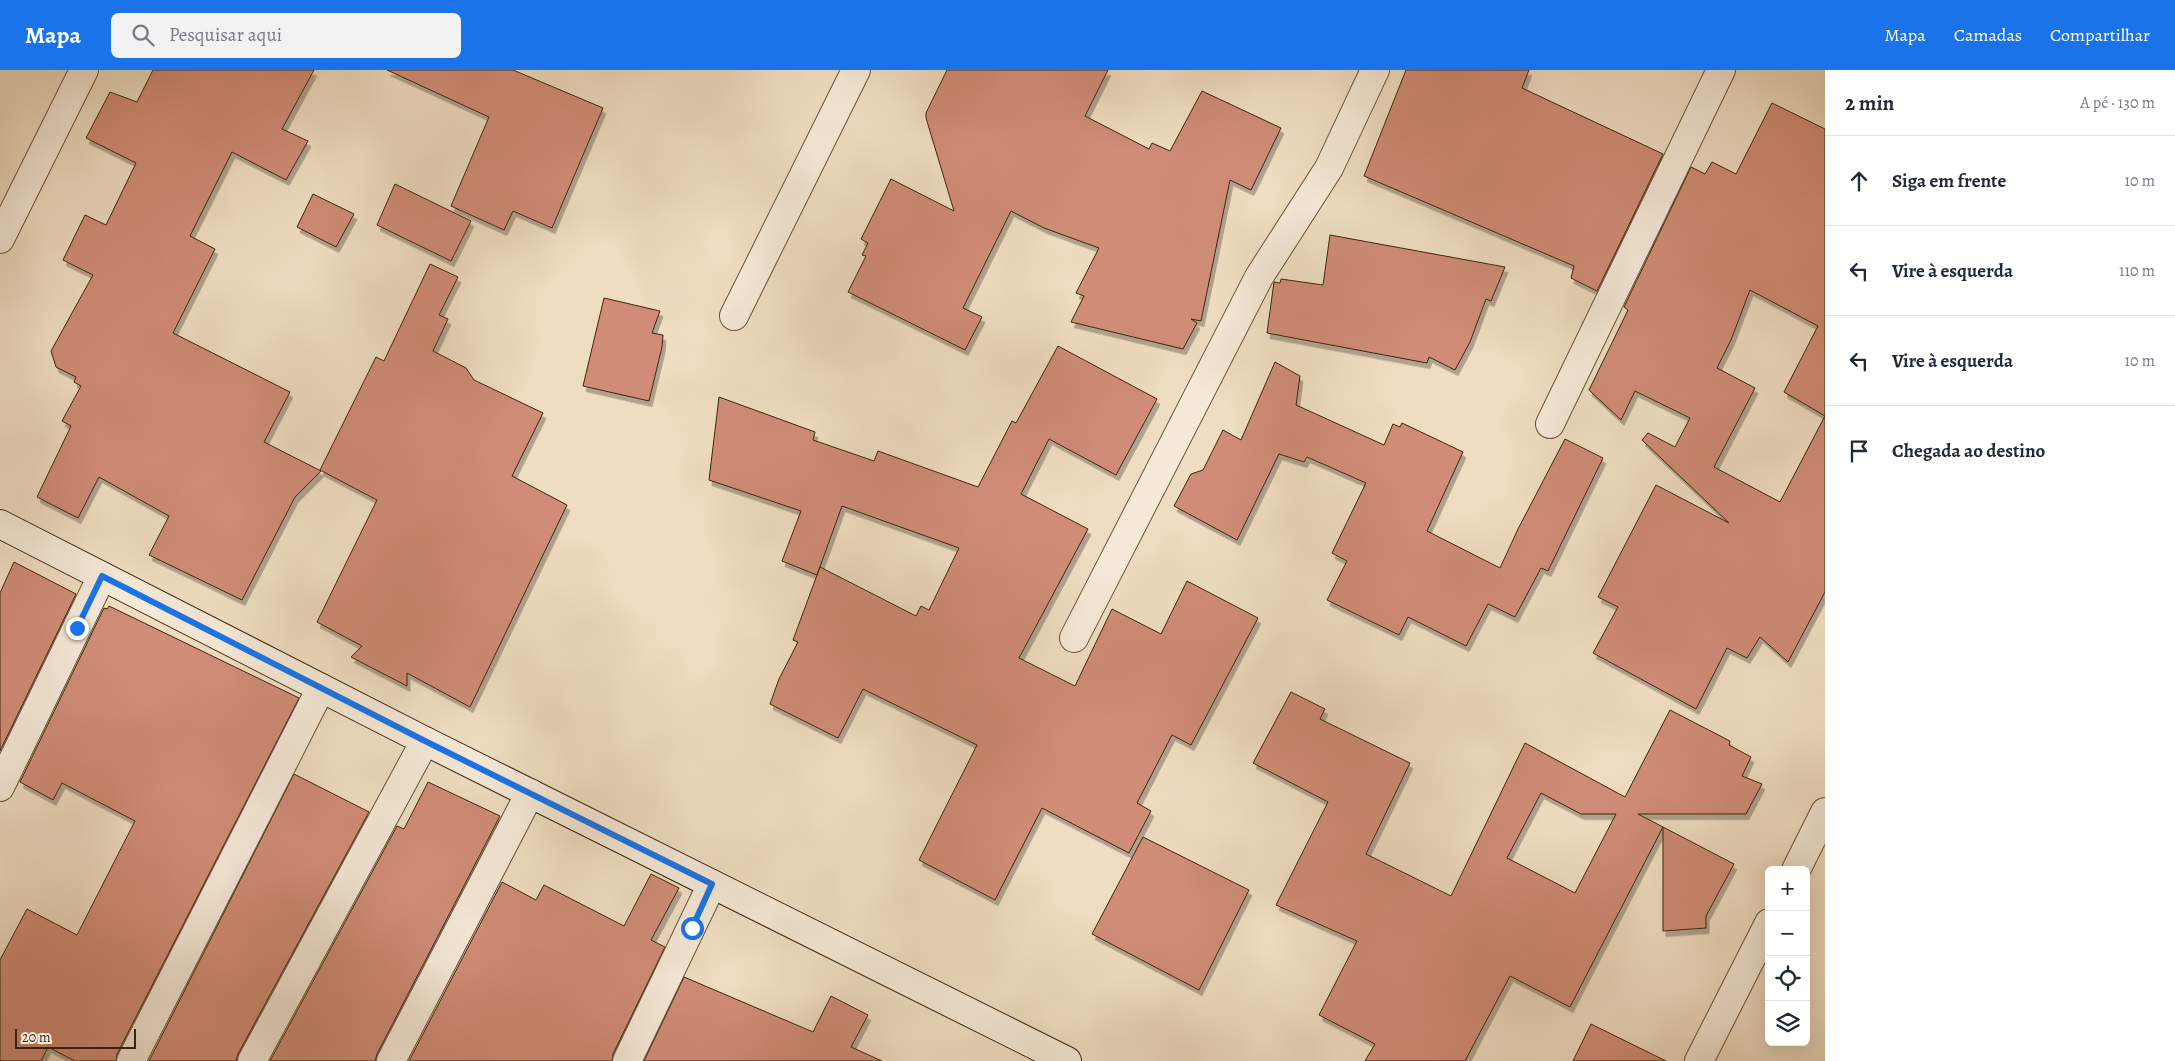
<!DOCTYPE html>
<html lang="pt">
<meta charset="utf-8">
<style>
:root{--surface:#fff;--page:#f2f2f3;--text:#1f2937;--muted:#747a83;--line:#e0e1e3;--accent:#1a73e8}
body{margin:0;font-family:Alegreya,serif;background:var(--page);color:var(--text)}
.controls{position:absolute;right:15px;bottom:15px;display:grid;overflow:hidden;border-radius:8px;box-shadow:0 5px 20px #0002}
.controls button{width:45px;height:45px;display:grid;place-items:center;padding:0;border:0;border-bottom:1px solid var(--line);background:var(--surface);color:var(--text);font:25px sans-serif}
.scale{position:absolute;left:15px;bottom:12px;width:121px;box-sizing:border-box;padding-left:5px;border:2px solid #3c250c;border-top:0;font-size:14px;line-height:18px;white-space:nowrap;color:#3c250c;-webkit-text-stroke:4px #f5e9d7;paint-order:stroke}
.stop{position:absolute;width:15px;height:15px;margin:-11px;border:4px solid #1a73e8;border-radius:50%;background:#fff}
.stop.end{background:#1a73e8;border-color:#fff;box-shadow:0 1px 5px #0008}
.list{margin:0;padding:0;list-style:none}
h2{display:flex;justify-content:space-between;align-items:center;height:65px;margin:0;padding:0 20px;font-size:21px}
h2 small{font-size:16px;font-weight:400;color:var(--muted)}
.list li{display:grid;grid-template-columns:32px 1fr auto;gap:15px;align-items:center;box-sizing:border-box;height:90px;padding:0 20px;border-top:1px solid var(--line)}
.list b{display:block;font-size:19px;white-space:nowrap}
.list em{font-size:16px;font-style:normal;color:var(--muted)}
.icon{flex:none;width:28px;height:28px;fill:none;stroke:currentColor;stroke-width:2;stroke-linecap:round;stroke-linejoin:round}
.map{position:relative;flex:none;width:1825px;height:991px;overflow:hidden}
header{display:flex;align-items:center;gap:30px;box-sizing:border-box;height:70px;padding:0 25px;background:var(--accent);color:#fff}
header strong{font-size:24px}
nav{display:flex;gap:28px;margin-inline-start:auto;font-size:18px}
.search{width:350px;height:45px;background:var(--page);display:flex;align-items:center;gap:12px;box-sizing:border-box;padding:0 18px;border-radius:8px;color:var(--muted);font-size:19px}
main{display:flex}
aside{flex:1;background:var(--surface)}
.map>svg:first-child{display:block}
</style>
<header>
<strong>Mapa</strong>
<div class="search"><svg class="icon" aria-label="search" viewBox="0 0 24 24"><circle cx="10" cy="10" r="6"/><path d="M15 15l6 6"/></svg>Pesquisar aqui</div>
<nav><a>Mapa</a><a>Camadas</a><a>Compartilhar</a></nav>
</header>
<main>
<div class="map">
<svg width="1825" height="991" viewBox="0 0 1825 991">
<defs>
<filter id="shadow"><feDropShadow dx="3" dy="5.5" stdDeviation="0" flood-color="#0004"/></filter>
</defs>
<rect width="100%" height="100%" fill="#efddc1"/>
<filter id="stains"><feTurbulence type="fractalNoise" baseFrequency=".004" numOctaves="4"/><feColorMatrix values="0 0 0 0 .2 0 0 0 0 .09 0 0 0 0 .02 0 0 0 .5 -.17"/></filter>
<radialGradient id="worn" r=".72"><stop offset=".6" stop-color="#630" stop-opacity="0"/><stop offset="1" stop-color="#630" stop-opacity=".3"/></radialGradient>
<g fill="#d08c77" stroke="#3c250c" fill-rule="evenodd" filter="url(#shadow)">
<path d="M 153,0 L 314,0 L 282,59 L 308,71 L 286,110 L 232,82 L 190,166 L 215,179 L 173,263 L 290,322 L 264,372 L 321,401 L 295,427 L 242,530 L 149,485 L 169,446 L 99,407 L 78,448 L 37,427 L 71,356 L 62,351 L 81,316 L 74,312 L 76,307 L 56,297 L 51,281 L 93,205 L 63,190 L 85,145 L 106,155 L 136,93 L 86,68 L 110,22 L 137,32 Z"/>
<path d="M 387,0 L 513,0 L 603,38 L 552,158 L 513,141 L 504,160 L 451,136 L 489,47 Z"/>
<path d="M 947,0 L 1108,0 L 1085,46 L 1149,79 L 1152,73 L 1170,81 L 1202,21 L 1281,58 L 1251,120 L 1230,110 L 1201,251 L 1191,249 L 1197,253 L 1183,279 L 1071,252 L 1084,226 L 1076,223 L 1099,178 L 1044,158 L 1011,141 L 963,238 L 982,247 L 965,280 L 848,222 L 866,186 L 862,185 L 868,173 L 861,169 L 891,109 L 954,141 L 926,48 L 926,43 Z"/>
<path d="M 1406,0 L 1529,0 L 1522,18 L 1663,84 L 1597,221 L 1571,208 L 1574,196 L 1364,106 Z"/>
<path d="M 1772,33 L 1825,59 L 1825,522 L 1788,592 L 1760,567 L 1747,588 L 1727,578 L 1696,639 L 1593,583 L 1618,537 L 1598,527 L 1656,415 L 1729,453 L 1642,370 L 1648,363 L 1675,377 L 1690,348 L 1635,321 L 1621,350 L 1589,320 L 1628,240 L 1624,237 L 1691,97 L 1705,104 L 1712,92 L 1736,104 ZM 1750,220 L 1818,256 L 1784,322 L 1825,346 L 1780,432 L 1714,397 L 1755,318 L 1717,298 L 1731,270 Z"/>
<path d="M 395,114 L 471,151 L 451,191 L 377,155 Z"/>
<path d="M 313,124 L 354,144 L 336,177 L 297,157 Z"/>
<path d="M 1330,165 L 1505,197 L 1491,231 L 1486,229 L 1470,272 L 1455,300 L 1429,287 L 1427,293 L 1267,263 L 1274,212 L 1280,213 L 1281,209 L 1323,215 Z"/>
<path d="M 430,194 L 458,207 L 439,245 L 448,249 L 433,281 L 466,298 L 474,310 L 543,343 L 512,406 L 567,435 L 470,637 L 407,603 L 407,616 L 351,587 L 362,576 L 317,552 L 377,430 L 320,400 L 376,287 L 384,291 Z"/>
<path d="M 604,228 L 660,241 L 652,263 L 663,265 L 662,277 L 649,331 L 583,316 Z"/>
<path d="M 1058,276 L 1157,329 L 1116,405 L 1049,369 L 1021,424 L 1088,459 L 1019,588 L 1075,616 L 1112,539 L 1161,564 L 1187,511 L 1258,548 L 1191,675 L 1172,665 L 1137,733 L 1151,741 L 1129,783 L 1042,738 L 995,830 L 919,790 L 977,675 L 863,619 L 838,668 L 770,634 L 779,609 L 798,572 L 793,570 L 820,497 L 916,546 L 921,536 L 929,540 L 959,478 L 842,436 L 817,505 L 782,491 L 801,441 L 709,410 L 719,327 L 815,362 L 813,370 L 874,391 L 878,381 L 978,417 L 1012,351 L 1016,353 Z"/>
<path d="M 1275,292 L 1300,306 L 1296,335 L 1384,375 L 1393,354 L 1400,357 L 1402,353 L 1463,382 L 1427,461 L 1500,498 L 1518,459 L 1565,369 L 1603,388 L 1548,501 L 1541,498 L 1515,547 L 1488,534 L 1466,576 L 1408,547 L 1399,565 L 1327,530 L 1347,491 L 1332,483 L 1366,413 L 1307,387 L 1304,392 L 1279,384 L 1237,470 L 1174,436 L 1191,404 L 1203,400 L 1223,360 L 1241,370 Z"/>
<path d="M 14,492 L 76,524 L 0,681 L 0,523 Z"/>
<path d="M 109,536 L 299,628 L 117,984 L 116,991 L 75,991 L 48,977 L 41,991 L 0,991 L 0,890 L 27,839 L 77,865 L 135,751 L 62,713 L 53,730 L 20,712 L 104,538 L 107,539 Z"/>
<path d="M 1291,622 L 1325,639 L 1320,649 L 1410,693 L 1366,784 L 1451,826 L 1525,673 L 1625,727 L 1670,640 L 1730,671 L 1729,675 L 1751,687 L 1742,706 L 1762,714 L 1746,744 L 1638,744 L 1734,794 L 1706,846 L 1706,858 L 1663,861 L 1663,757 L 1570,937 L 1510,906 L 1465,991 L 1365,991 L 1375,974 L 1319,945 L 1357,871 L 1276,835 L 1328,732 L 1253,693 ZM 1541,723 L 1581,744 L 1616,744 L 1575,823 L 1507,788 Z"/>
<path d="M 294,704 L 369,742 L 238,984 L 236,991 L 149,991 Z"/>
<path d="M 428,712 L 500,746 L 377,984 L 375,991 L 270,991 L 397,756 L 404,759 Z"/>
<path d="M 1143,767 L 1249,820 L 1199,920 L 1092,864 Z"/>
<path d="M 651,804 L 679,818 L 651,870 L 665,877 L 613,984 L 612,991 L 409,991 L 502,812 L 536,830 L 544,815 L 624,856 Z"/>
<path d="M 684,907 L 813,962 L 831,926 L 868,945 L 851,977 L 882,991 L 644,991 Z"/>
<path d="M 1591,954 L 1666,991 L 1573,991 Z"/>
</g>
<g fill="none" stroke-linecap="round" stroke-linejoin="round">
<g stroke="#695339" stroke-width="30">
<g id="street">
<path d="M 0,169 L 84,0"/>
<path d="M 734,246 L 856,0"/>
<path d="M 1550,354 L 1721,0"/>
<path d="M 1074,568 L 1259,207 L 1329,98 L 1375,0"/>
<path d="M 0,717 L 102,506"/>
<path d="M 1796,800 L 1825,742"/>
<path d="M 131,991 L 321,618"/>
<path d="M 252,991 L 425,671"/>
<path d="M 391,991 L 530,723"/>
<path d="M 627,991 L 712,814"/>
<path d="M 1699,991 L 1769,853"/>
</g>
</g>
<g stroke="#3c250c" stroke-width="30">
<path id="secondary" d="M 0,454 L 425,671 L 1067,991"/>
</g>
<use href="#street" stroke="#f5e9d7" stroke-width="28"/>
<use href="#secondary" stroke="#f5e9d7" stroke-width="28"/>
</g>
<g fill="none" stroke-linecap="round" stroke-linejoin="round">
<path stroke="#1a73e8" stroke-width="6" d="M 77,558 L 102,506 L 425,671 L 712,814 L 692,858"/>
</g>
<rect width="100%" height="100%" filter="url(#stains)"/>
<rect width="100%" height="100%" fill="url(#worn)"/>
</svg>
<div class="controls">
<button>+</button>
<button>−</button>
<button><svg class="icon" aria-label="locate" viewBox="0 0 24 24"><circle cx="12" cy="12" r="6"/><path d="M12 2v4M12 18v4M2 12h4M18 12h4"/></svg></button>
<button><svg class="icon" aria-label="layers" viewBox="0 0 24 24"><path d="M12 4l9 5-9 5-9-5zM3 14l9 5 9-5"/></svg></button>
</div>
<div class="scale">20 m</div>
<div class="stop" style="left:692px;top:858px"></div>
<div class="stop end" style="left:77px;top:558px"></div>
</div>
<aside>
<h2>2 min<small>A pé · 130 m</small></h2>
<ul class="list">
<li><svg class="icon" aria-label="ahead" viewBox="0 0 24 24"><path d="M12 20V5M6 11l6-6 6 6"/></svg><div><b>Siga em frente</b></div><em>10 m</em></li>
<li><svg class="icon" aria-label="left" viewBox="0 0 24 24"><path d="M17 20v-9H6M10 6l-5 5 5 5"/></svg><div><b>Vire à esquerda</b></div><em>110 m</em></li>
<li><svg class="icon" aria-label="left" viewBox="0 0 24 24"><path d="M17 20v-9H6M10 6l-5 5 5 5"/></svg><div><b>Vire à esquerda</b></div><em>10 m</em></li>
<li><svg class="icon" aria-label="arrive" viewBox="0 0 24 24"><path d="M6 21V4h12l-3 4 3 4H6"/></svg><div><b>Chegada ao destino</b></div></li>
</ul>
</aside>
</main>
